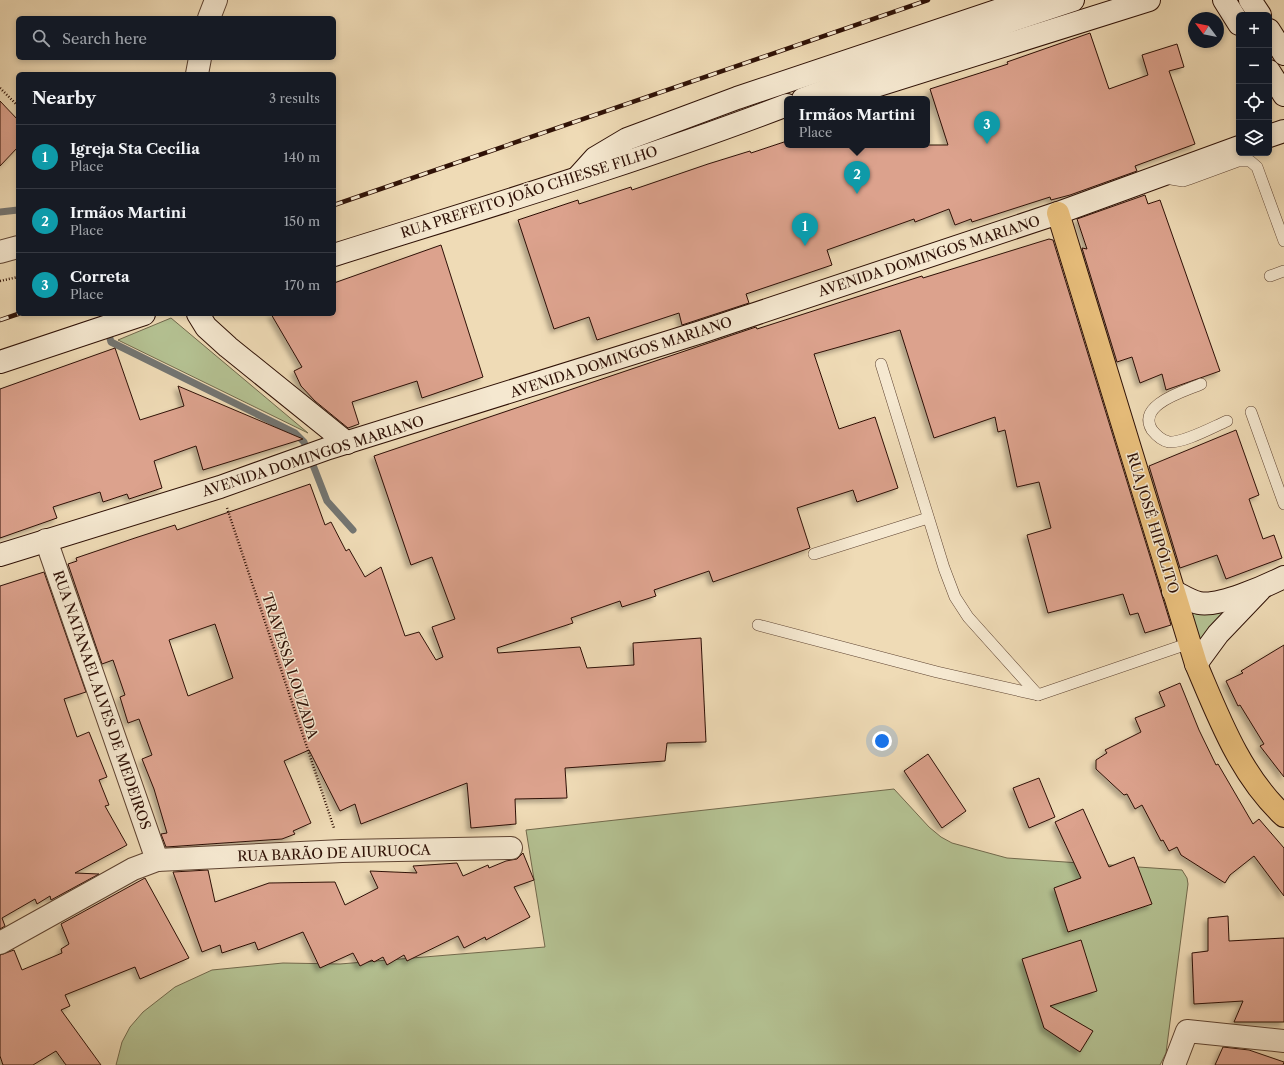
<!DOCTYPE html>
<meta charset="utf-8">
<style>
:root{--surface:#171b24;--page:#20242c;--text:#f1f3f6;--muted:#9ea1a6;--line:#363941;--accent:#c59692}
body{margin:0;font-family:"Libre Caslon Text",serif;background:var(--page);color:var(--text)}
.controls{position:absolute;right:12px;top:12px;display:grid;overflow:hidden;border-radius:6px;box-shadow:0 2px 6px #0003}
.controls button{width:36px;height:36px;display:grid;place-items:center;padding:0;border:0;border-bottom:1px solid var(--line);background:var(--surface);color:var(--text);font:20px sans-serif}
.compass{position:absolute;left:1188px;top:12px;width:36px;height:36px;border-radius:50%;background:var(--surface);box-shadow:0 2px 6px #0003;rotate:302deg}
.you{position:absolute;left:882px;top:741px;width:14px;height:14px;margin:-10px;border:3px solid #fff;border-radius:50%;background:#1a73e8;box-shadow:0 0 0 6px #1a73e833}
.badge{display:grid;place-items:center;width:26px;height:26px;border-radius:50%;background:var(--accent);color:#fff;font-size:13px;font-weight:700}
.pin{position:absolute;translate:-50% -33px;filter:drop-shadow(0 1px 2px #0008)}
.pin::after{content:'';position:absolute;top:21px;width:14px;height:12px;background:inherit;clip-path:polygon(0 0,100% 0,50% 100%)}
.popup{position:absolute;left:784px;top:96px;width:146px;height:52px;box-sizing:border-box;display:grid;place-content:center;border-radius:6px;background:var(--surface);filter:drop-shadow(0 1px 3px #0005);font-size:13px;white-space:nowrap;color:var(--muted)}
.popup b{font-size:15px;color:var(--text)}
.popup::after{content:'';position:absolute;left:50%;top:100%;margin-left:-8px;border:8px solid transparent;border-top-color:var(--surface)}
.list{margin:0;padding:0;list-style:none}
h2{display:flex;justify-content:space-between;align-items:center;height:52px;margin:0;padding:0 16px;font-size:17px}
h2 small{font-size:13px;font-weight:400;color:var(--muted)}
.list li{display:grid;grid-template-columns:26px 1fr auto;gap:12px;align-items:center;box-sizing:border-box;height:64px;padding:0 16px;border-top:1px solid var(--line)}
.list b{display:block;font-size:15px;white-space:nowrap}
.list p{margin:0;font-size:13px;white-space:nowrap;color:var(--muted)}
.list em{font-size:13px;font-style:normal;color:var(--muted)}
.icon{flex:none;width:22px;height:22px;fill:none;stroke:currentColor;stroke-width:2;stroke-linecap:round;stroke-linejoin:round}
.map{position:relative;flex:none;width:1284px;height:1065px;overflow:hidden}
.search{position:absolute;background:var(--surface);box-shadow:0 2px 6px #0003;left:16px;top:16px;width:320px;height:44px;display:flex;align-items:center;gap:10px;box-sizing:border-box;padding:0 14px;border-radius:6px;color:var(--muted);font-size:15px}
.panel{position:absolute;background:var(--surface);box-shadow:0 2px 6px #0003;left:16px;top:72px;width:320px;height:244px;border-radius:6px}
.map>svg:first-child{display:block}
</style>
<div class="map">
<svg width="1284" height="1065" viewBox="0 0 1284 1065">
<defs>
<filter id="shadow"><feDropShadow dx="-3.5" dy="3.5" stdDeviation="2" flood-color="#0004"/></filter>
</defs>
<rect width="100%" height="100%" fill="#efdbb6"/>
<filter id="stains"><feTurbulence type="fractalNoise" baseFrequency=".005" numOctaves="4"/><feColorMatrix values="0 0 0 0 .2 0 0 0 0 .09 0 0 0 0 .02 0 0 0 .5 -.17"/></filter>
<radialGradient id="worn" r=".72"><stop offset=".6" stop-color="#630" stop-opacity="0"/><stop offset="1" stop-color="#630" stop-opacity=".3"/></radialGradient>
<g fill="#b4c192" stroke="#72694c">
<path d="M 171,318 L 308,433 L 118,340 Z"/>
<path d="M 1254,593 L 1199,658 L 1190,603 Z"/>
<path d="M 894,789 L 929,827 L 941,837 L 952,843 L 1007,858 L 1182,870 L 1187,878 L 1188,884 L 1166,1053 L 1160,1065 L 116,1065 L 122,1042 L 130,1027 L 143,1012 L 175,987 L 212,970 L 283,963 L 340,964 L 545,947 L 526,830 Z"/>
</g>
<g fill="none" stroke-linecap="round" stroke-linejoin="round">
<g stroke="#737572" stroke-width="7">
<path d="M 0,212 L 18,210"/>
<path d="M 103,314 L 111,342 L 295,433 L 304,442 L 327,501 L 353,530"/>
</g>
</g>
<g fill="#dca28d" stroke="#2f1106" fill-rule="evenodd" filter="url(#shadow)">
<path d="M 1090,33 L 1109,89 L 1148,75 L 1142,55 L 1177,44 L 1184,67 L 1169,71 L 1195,144 L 1135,166 L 1137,171 L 1070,195 L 1051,200 L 1050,197 L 972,222 L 971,219 L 955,225 L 949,209 L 915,222 L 914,219 L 827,250 L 832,265 L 746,294 L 749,303 L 682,325 L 679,313 L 597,340 L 589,317 L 554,329 L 518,220 L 578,200 L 579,204 L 631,187 L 632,190 L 708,164 L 750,151 L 751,153 L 787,141 L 787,145 L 948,145 L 930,89 L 1008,64 L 1007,62 Z"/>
<path d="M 0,101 L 18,120 L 18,147 L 0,166 Z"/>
<path d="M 1145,195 L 1148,204 L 1160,200 L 1220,371 L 1166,390 L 1162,374 L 1140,383 L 1132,357 L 1117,362 L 1082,248 L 1087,249 L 1077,219 Z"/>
<path d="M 1049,239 L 1053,240 L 1171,625 L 1145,633 L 1138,613 L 1130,615 L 1123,594 L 1048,613 L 1027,535 L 1051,528 L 1039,482 L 1017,487 L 1005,430 L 998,432 L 995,417 L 934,438 L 900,330 L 814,354 L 839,429 L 875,417 L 898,488 L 857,502 L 853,490 L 797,508 L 810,548 L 713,582 L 709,571 L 654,590 L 656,596 L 622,607 L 620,601 L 571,618 L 573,623 L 497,648 L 498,653 L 580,647 L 587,668 L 634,665 L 633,643 L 701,638 L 706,742 L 667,743 L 665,761 L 565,768 L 567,798 L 515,799 L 516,824 L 471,828 L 467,783 L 361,824 L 355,804 L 340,811 L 309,750 L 284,761 L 311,823 L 293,831 L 295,834 L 282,839 L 166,847 L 161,834 L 167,833 L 154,789 L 142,759 L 152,755 L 139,719 L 128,723 L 120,697 L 125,695 L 113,660 L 102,664 L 68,564 L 77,561 L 76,558 L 135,538 L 175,525 L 177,530 L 310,484 L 325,525 L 331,522 L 346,551 L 349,549 L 365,577 L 381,567 L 405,636 L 419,632 L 436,660 L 443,657 L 432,627 L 455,619 L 432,557 L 411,565 L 374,456 L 756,327 L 757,329 L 922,276 L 923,278 ZM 215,624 L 233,678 L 188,696 L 169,640 Z"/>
<path d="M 441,245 L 483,377 L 422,398 L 417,381 L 352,402 L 359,424 L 348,428 L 315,401 L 301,386 L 294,371 L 302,367 L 271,314 L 334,314 L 334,283 Z"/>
<path d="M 115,348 L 140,420 L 184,406 L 178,386 L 303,439 L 203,470 L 196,446 L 154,461 L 162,488 L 129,499 L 127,494 L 103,502 L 100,492 L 53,507 L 57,518 L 0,538 L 0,389 Z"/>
<path d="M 1236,430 L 1259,495 L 1249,499 L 1263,539 L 1274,535 L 1282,558 L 1226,579 L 1217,555 L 1180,568 L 1149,466 Z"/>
<path d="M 44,572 L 86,692 L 64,699 L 77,737 L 89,732 L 107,777 L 99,780 L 109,805 L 105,806 L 127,845 L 75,873 L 99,874 L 51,900 L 50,896 L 37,904 L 35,899 L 2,918 L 5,926 L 0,929 L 0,586 Z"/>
<path d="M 1284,645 L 1284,777 L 1260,746 L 1264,744 L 1240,705 L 1238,706 L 1226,681 L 1243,673 L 1241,671 Z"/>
<path d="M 1180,683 L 1199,730 L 1216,765 L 1218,764 L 1253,824 L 1259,819 L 1284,848 L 1284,896 L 1254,856 L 1230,875 L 1225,883 L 1181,855 L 1177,847 L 1169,851 L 1163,840 L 1161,841 L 1142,805 L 1135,809 L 1127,794 L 1124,795 L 1096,769 L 1096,760 L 1107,753 L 1105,750 L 1141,732 L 1135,718 L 1165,706 L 1159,692 Z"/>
<path d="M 928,754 L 966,811 L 942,828 L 904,771 Z"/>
<path d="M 1039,778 L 1055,817 L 1029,828 L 1013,788 Z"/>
<path d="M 1083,809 L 1109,867 L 1134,857 L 1152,904 L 1068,932 L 1054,888 L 1081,878 L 1055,822 Z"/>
<path d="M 523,853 L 534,880 L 514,887 L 530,917 L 486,940 L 485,937 L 464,948 L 458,936 L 407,961 L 404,955 L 387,965 L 383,957 L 374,962 L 372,960 L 360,966 L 353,953 L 320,968 L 303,932 L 258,950 L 255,942 L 222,953 L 220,945 L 202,952 L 173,872 L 208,870 L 215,902 L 269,883 L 335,882 L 345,905 L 378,888 L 370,871 L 417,873 L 413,866 L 457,863 L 463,876 L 488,865 L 489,868 L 506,861 L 517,859 Z"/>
<path d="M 145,878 L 189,958 L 140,979 L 135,967 L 65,995 L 70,1006 L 61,1010 L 101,1065 L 66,1065 L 56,1051 L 33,1065 L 3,1065 L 0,1056 L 0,955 L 14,950 L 22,970 L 62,953 L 61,949 L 69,944 L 61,924 Z"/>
<path d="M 1228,916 L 1229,941 L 1284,938 L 1284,1022 L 1234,1022 L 1243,1001 L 1194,1004 L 1192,953 L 1208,951 L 1208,918 Z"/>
<path d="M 1081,940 L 1097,991 L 1050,1006 L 1093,1031 L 1080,1052 L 1044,1028 L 1022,959 Z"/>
<path d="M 1223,1047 L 1249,1050 L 1284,1062 L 1283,1065 L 1215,1065 Z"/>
</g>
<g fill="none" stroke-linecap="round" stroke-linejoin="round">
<g stroke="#5f4432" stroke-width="12">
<g id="lane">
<path d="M 1165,178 L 1183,181 L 1189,179 L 1238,161 L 1250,161 L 1257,167 L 1284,241"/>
<path d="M 1270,276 L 1284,271"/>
<path d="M 881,364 L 944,568 L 955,597 L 968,617 L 1038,695"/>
<path d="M 1201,384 C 1186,391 1136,404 1152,430 C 1156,435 1163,441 1169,442 C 1184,443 1213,427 1227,421"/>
<path d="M 1251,412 L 1284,504"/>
<path d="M 814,554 L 928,518"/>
<path d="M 758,625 L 937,672 L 1038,695 L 1190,643"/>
</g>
</g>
<g stroke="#5f4432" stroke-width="24">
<g id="street">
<path d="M 209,18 L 216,0"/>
<path d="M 197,74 L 200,58"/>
<path d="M 0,252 L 18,247"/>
<path d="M 46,540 L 157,860"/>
<path d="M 0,943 L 133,869 L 157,860 L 342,851 L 511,848"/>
<path d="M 1174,1065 L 1187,1031 L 1284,1041"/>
</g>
</g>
<g stroke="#2f1106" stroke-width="24">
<g id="secondary">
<path d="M 1224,0 L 1239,24"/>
<path d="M 1250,0 L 1260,15"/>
<path d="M 1269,30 L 1284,54"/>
<path d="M 1269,71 L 1284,95"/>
<path d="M 803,99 L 1016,19 L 1073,0"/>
<path d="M 834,99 L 1149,0"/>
<path d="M 1269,136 L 1284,131"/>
<path d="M 577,178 L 595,158 L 627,139 L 737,98 L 1029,0"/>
<path d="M 334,255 C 486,207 638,162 787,105"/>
<path d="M 198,314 L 206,327 L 228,347 L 347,443"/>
<path d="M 0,362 L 144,314"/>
<path d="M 0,555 L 220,487 L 329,448 L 701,332 L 1058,213 L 1239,147"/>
<path d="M 1173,591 C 1181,595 1190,601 1199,603 C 1219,607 1266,586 1284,577"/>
<path d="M 1196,664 L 1218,634 L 1260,590"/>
</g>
</g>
<g stroke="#2f1106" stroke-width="24">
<path id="primary" d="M 1058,213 L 1196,664 C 1219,718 1240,775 1284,816"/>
</g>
<g stroke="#2f1106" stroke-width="2.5" stroke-dasharray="1 2" stroke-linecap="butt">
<path d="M 0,88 L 18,106"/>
<path d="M 0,281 L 18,277"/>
<path d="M 227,508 L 334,828"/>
</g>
<use href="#lane" stroke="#f5e8d0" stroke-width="11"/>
<use href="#street" stroke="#f5e8d0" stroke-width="22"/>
<use href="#secondary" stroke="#f5e8d0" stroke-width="22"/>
<use href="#primary" stroke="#e8be7b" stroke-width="22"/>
<g stroke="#2f1106" stroke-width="4.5">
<g id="rail">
<path d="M 334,205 L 928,0"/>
<path d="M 0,320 L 18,314"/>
</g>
</g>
<use href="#rail" stroke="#f5e8d0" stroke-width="3" stroke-dasharray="9" stroke-linecap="butt"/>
</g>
<g text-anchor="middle" stroke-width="3" stroke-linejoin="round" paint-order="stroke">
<g font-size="14" fill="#2f1106" stroke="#f5e8d0">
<text transform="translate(529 192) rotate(-18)" y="5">RUA PREFEITO JOÃO CHIESSE FILHO</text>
<text transform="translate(929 256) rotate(-18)" y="5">AVENIDA DOMINGOS MARIANO</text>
<text transform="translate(621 357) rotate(-18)" y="5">AVENIDA DOMINGOS MARIANO</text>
<text transform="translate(313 456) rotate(-18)" y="5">AVENIDA DOMINGOS MARIANO</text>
<text transform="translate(1153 523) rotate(73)" y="5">RUA JOSÉ HIPÓLITO</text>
<text transform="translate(290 666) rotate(72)" y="5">TRAVESSA LOUZADA</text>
<text transform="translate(102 700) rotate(71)" y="5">RUA NATANAEL ALVES DE MEDEIROS</text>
<text transform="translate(334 853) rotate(-2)" y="5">RUA BARÃO DE AIURUOCA</text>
</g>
</g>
<rect width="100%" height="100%" filter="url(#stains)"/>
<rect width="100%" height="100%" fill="url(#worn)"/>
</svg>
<div class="controls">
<button>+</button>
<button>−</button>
<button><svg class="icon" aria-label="locate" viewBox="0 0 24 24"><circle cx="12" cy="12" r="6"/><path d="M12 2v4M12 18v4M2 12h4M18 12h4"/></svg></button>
<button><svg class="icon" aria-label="layers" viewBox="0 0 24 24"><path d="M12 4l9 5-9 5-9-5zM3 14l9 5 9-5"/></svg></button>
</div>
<svg class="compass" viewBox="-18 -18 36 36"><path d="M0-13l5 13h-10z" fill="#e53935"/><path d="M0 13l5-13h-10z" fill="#9ea1a6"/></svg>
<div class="you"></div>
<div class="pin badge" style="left:805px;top:246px;background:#0f9aa8">1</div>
<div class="pin badge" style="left:857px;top:194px;background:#0f9aa8">2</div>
<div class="popup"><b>Irmãos Martini</b>Place</div>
<div class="pin badge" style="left:987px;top:144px;background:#0f9aa8">3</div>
<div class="search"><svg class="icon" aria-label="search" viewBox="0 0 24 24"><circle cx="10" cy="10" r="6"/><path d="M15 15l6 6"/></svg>Search here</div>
<section class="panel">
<h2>Nearby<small>3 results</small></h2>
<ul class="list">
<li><span class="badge" style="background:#0f9aa8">1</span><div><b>Igreja Sta Cecília</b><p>Place</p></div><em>140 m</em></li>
<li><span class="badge" style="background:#0f9aa8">2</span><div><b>Irmãos Martini</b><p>Place</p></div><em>150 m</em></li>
<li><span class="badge" style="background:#0f9aa8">3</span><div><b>Correta</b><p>Place</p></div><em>170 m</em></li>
</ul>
</section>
</div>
